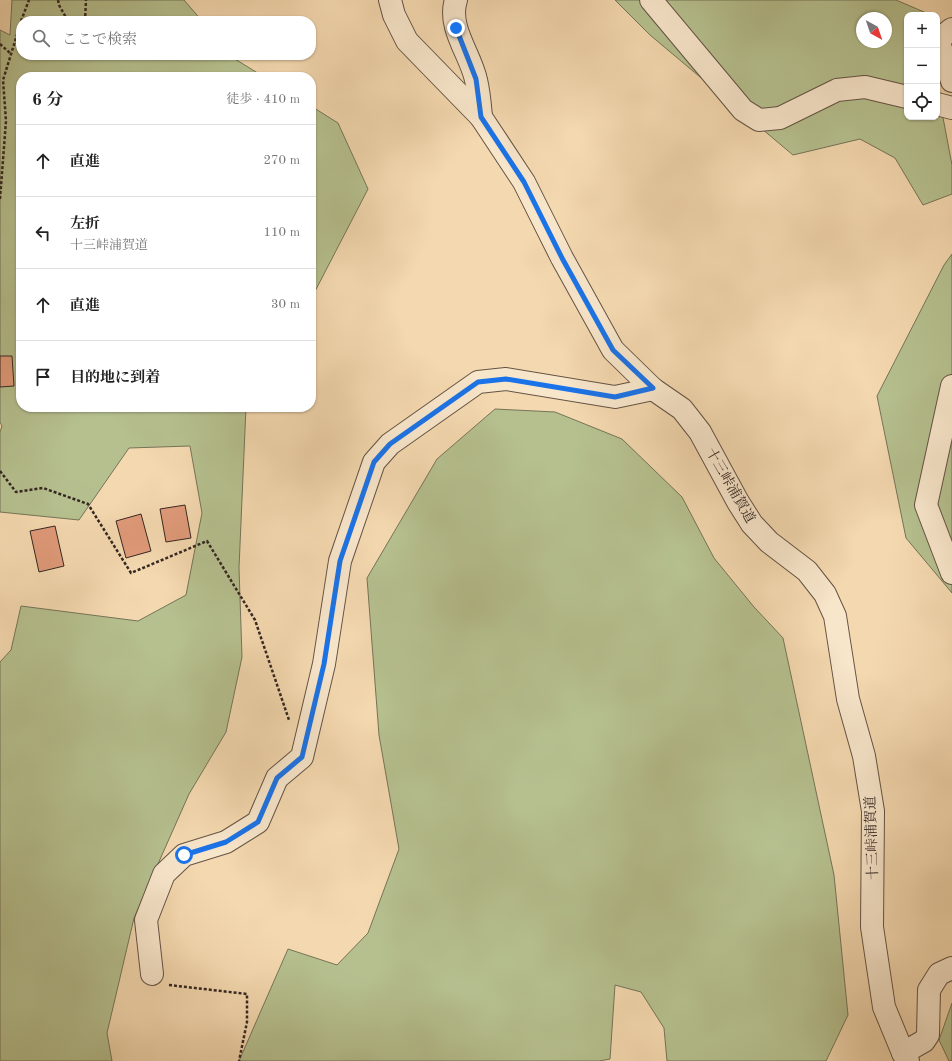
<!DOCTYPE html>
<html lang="ja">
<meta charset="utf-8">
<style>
:root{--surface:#fff;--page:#f6f6f6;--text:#222;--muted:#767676;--line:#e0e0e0}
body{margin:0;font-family:"Old Standard TT","Noto Serif JP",serif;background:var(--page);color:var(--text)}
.controls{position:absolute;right:12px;top:12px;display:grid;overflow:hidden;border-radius:8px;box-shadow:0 1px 3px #0004}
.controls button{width:36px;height:36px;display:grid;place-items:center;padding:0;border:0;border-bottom:1px solid var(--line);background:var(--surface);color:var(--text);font:20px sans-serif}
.compass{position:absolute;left:856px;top:12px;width:36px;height:36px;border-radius:50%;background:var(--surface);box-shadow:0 1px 3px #0004;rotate:140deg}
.stop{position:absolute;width:12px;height:12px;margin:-9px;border:3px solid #1a73e8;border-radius:50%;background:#fff}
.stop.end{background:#1a73e8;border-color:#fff;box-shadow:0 1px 4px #0008}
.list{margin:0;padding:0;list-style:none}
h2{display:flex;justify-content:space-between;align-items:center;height:52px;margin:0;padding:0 16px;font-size:17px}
h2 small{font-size:13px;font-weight:400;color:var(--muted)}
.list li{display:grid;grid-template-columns:26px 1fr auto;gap:12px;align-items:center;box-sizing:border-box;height:72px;padding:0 16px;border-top:1px solid var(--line)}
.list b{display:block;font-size:15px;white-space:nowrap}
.list p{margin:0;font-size:13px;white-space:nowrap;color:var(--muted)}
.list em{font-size:13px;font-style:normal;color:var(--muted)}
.icon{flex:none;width:22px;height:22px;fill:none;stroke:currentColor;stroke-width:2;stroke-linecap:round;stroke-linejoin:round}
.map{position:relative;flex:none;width:952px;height:1061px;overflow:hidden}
.search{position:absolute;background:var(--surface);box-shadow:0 1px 3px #0004;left:16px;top:16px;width:300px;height:44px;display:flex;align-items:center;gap:10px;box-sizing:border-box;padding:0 14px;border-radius:16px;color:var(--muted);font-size:15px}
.panel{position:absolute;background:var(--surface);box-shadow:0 1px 3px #0004;left:16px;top:72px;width:300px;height:340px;border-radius:16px}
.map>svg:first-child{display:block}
</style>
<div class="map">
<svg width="952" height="1061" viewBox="0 0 952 1061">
<rect width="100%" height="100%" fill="#f4d8af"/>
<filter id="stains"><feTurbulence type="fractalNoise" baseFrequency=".005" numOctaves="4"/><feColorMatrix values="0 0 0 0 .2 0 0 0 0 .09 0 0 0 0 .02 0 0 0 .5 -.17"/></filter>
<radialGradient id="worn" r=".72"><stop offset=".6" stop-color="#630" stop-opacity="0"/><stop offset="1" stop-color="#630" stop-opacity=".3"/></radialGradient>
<g fill="#b6c08f" stroke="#757458" fill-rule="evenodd">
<path d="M 12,0 L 184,0 L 202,21 L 21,21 L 21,55 L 231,55 L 235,59 L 264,77 L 21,77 L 21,407 L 246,407 L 239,568 L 242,657 L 226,732 L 189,794 L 134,918 L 107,1033 L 112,1061 L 0,1061 L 0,662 L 11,650 L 21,606 L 138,621 L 186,595 L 202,513 L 190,446 L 129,448 L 79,520 L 0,512 L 0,432 L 2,426 L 0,422 L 0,30 L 10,35 Z"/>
<path d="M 615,0 L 896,0 L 931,15 L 907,15 L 907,117 L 937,117 L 937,86 L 952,165 L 952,194 L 923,205 L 895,158 L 860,139 L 793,155 L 650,35 ZM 862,18 L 886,18 L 886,42 L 862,42 Z"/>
<path d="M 311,106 L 338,123 L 368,189 L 311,299 Z"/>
<path d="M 952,254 L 952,593 L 906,538 L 877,396 L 944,265 Z"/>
<path d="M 495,409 L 555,412 L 622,439 L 682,497 L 714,558 L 754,607 L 783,638 L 834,875 L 848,1015 L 826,1061 L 667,1061 L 664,1028 L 641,992 L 615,985 L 610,1059 L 599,1061 L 239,1061 L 288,949 L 337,965 L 368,933 L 399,849 L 379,735 L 367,578 L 437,459 Z"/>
<path d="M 952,1003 L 952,1061 L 949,1061 L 939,1040 Z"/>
</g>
<g fill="#e19b7a" stroke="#342722">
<path d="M 0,356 L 12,356 L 14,386 L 0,387 Z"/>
<path d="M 185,505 L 191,538 L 166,542 L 160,509 Z"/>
<path d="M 141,514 L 151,551 L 126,558 L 116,521 Z"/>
<path d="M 55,526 L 64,566 L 39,572 L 30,531 Z"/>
</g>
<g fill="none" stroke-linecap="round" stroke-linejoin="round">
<g stroke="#645345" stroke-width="24">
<g id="minor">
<path d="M 390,0 L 394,15 L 407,41 L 481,117 L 524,182 L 562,258 L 613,350 L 653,389 L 682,409 L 700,432 L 738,502 L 752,524 L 769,542 L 807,571 L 825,594 L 835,616 L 848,699 L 864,756 L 873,811 L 872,927 L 884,1007 L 903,1053 L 908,1061"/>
<path d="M 456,0 C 447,27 471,55 476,80 C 479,92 480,105 481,117"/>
<path d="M 651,0 L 743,110 L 759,120 L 780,118 L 837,90 L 865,87 L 907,97"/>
<path d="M 952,29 L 938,40 L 952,81"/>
<path d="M 937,104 L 952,108"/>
<path d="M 952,386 L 926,505 L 952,573"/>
<path d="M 152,974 L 146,920 L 164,874 L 184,855 L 226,842 L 258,822 L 277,778 L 302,757 L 324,664 L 340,561 L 374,462 L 390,444 L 478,382 L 506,379 L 615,397 L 653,389"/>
<path d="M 903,1053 L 924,1041 L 928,1035 L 929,990 L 939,974 L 952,968"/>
</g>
</g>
<g stroke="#342722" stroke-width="2.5" stroke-dasharray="3 2" stroke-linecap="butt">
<path d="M 58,0 L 59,5 L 68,21"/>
<path d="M 21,21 L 29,0"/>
<path d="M 85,21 L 86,0"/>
<path d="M 0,44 L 10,53"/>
<path d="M 0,199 L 6,121 L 3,80 L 21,22"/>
<path d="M 0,471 L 16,492 L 43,488 L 88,504 L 131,573 L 207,541 L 255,620 L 289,720"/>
<path d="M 169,985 L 247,994 L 247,1022 L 239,1061"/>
</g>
<use href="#minor" stroke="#f8e6cb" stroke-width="22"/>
</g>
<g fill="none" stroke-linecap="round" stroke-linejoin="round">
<path stroke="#1a73e8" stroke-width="5" d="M 184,855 L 226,842 L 258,822 L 277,778 L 302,757 L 324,664 L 340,561 L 374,462 L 390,444 L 478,382 L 506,379 L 615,397 L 653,388 L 613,350 L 562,258 L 524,182 L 481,117 L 476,79 L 456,28"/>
</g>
<g text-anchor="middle" stroke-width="3" stroke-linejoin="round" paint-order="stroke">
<g font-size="14" fill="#342722" stroke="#f8e6cb">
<text transform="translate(731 485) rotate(60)" y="5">十三峠浦賀道</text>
<text transform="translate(871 838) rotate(-92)" y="5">十三峠浦賀道</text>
</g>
</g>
<rect width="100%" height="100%" filter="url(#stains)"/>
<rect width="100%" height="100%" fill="url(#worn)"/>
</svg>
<div class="controls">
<button>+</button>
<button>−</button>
<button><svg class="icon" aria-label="locate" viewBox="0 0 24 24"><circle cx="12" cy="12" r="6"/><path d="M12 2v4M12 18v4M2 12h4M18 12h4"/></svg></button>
</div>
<svg class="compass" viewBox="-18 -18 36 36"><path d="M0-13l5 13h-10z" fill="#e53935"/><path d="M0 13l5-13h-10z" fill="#767676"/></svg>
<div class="stop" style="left:184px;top:855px"></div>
<div class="stop end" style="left:456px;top:28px"></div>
<div class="search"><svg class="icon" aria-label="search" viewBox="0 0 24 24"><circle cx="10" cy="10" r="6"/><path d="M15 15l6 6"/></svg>ここで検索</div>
<section class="panel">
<h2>6 分<small>徒歩 · 410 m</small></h2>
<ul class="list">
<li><svg class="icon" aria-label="ahead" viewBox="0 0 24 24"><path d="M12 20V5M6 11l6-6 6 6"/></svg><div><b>直進</b></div><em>270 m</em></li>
<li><svg class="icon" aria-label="left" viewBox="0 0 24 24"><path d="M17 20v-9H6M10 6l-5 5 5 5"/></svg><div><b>左折</b><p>十三峠浦賀道</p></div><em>110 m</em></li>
<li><svg class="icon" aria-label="ahead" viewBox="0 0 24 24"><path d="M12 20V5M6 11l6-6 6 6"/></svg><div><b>直進</b></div><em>30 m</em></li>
<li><svg class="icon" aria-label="arrive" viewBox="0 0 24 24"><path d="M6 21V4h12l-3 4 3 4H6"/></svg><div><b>目的地に到着</b></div></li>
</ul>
</section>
</div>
